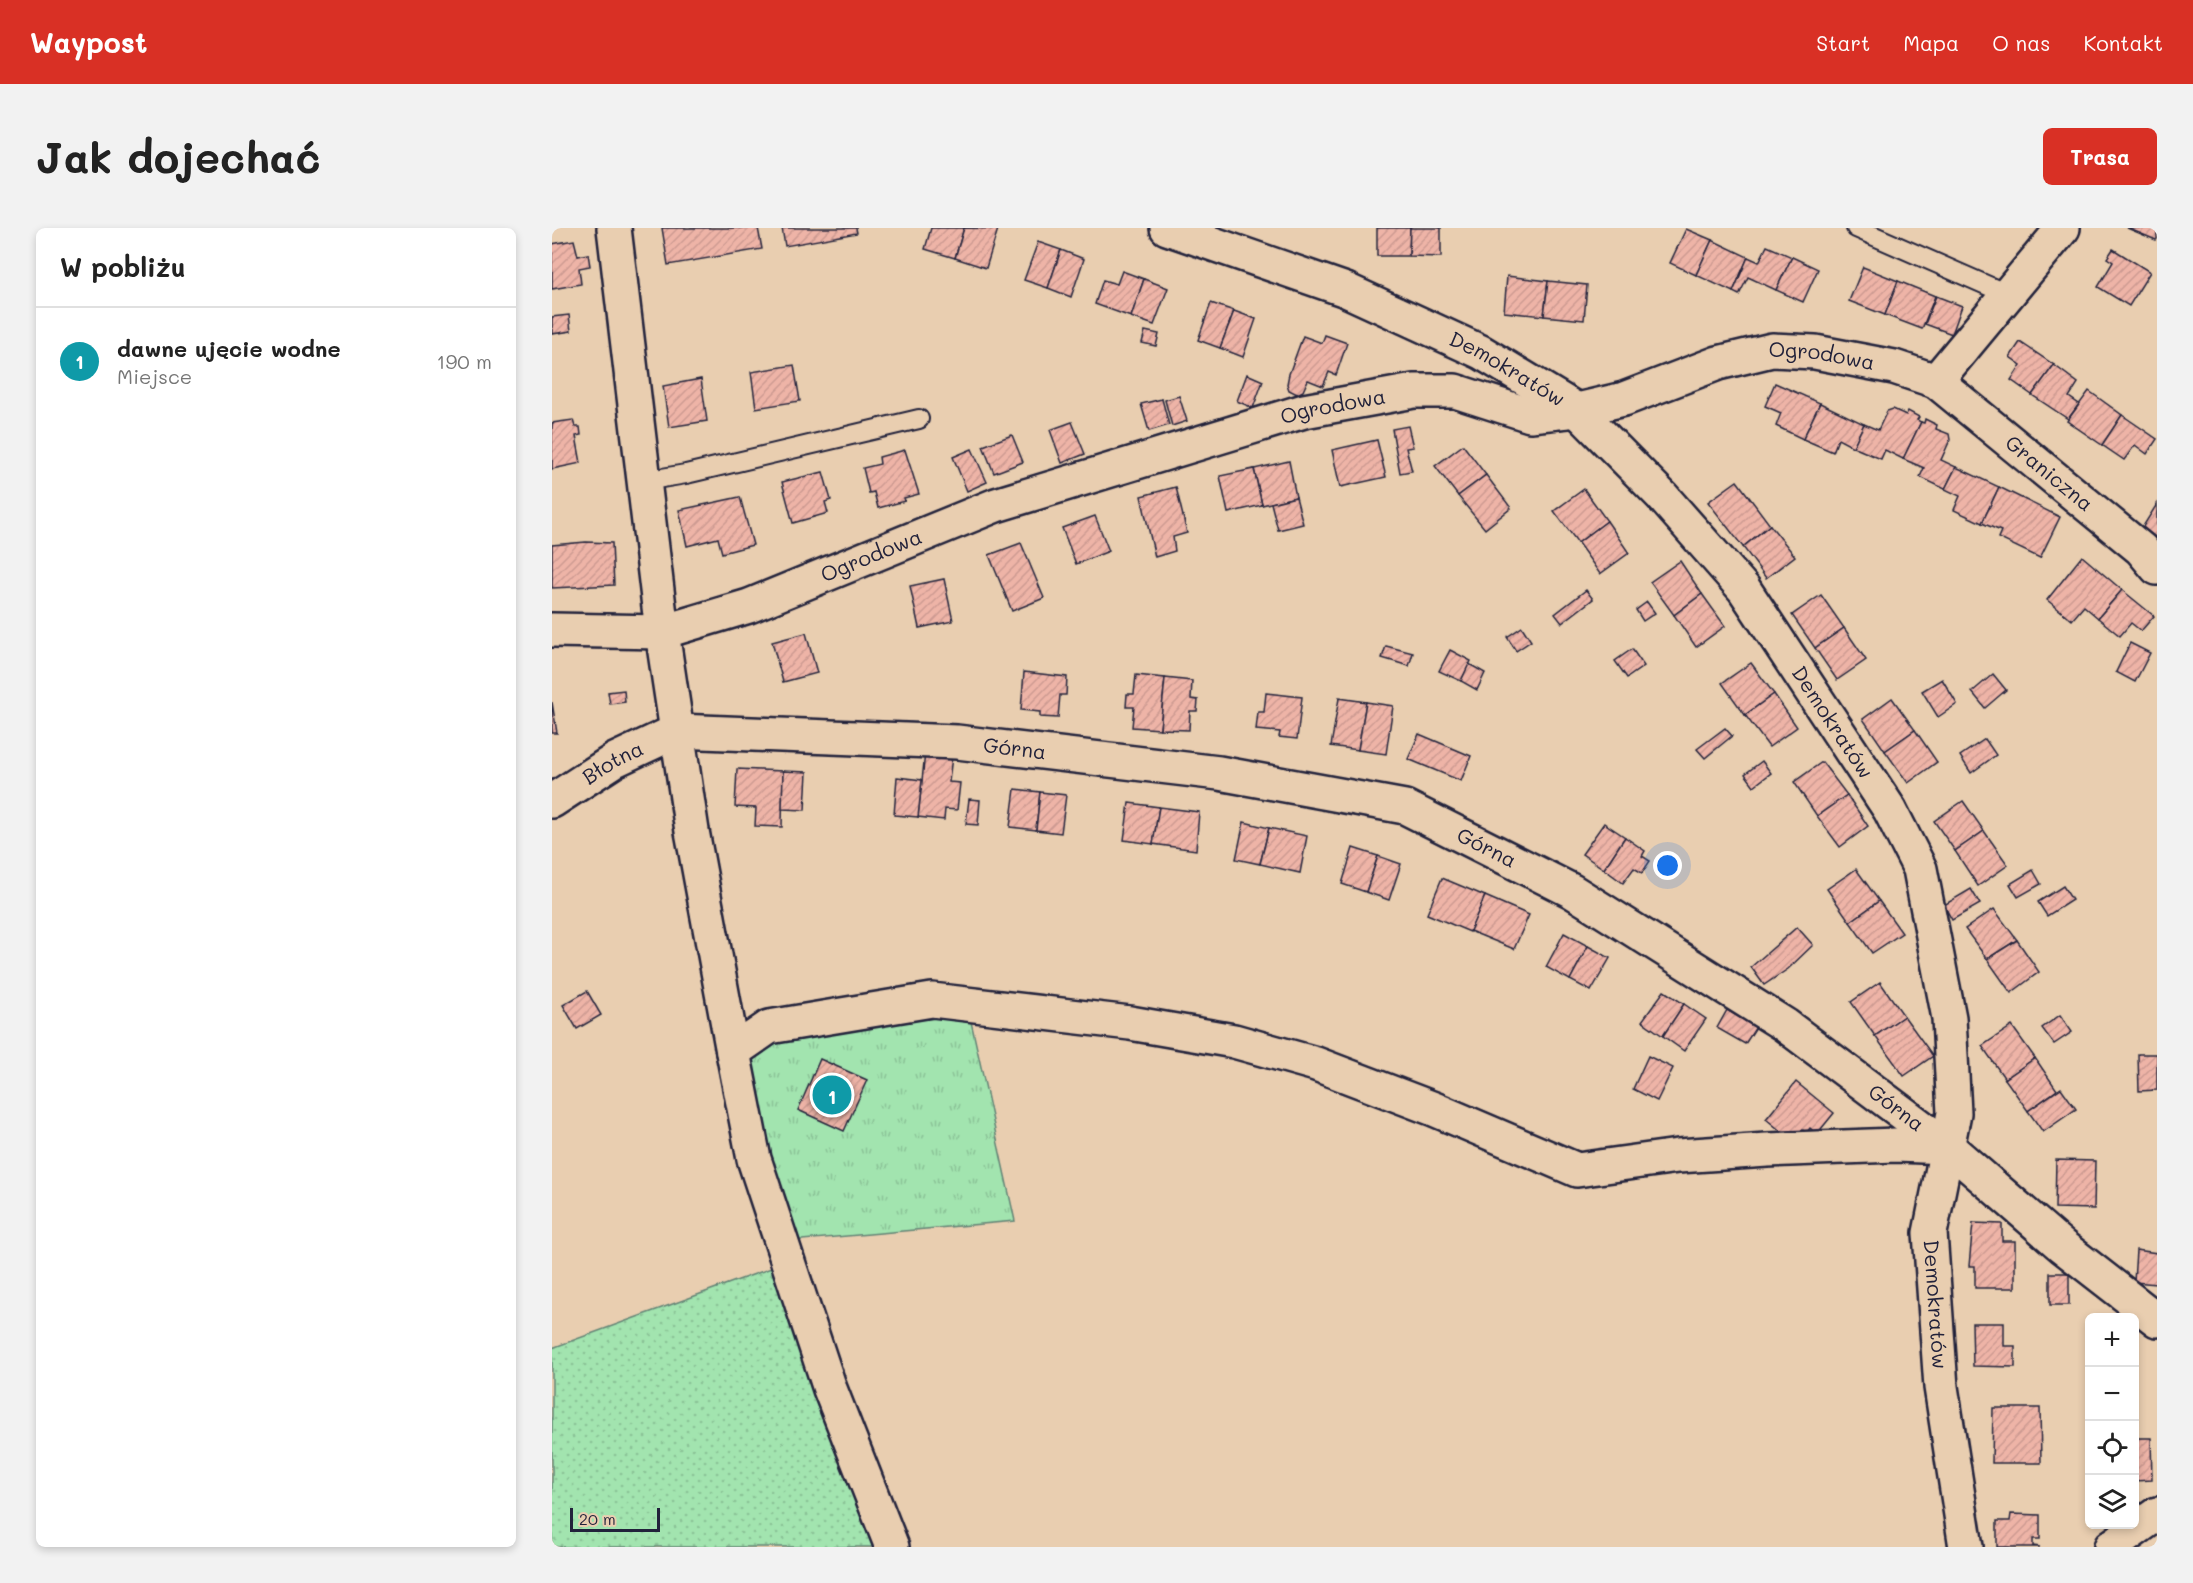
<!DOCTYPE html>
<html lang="pl">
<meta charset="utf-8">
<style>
:root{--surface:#fff;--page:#f2f2f2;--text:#222;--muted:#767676;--line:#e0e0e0;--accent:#d93025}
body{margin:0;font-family:Mali,sans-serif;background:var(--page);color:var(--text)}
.controls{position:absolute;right:18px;bottom:18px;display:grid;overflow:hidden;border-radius:9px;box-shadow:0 3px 9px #0003}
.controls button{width:54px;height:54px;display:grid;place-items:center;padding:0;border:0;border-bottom:2px solid var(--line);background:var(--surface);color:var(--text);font:30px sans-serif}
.scale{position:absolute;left:18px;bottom:15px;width:90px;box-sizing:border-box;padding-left:6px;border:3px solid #22223b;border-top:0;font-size:16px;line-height:21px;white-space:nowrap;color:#22223b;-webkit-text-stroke:4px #e9ceb0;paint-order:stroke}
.you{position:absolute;left:1116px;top:638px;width:21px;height:21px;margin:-15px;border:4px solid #fff;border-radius:50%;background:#1a73e8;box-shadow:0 0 0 9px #1a73e833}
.badge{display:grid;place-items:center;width:39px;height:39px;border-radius:50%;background:var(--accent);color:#fff;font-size:20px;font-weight:700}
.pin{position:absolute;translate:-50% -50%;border:3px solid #fff;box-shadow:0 2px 6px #0006}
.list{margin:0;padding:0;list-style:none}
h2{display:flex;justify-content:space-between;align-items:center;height:78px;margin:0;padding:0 24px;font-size:26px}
h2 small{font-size:20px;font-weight:400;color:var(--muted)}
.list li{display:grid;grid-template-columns:39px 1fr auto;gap:18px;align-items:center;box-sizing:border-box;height:108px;padding:0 24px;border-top:2px solid var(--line)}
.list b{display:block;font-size:22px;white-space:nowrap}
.list p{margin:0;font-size:20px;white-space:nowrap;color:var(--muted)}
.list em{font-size:20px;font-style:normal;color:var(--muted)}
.icon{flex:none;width:33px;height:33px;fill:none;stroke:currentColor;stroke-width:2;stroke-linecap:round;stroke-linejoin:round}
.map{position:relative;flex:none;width:1605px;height:1319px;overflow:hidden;border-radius:9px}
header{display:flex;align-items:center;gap:36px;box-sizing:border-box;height:84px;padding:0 30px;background:var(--accent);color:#fff}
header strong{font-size:28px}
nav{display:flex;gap:33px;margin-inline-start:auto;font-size:21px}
.intro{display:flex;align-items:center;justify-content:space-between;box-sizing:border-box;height:144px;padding:0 36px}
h1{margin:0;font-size:42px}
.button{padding:15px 27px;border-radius:9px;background:var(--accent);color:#fff;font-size:21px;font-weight:700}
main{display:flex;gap:36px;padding:0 36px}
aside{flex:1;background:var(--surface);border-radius:9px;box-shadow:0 3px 9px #0003}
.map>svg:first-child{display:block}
</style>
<header>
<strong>Waypost</strong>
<nav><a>Start</a><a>Mapa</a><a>O nas</a><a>Kontakt</a></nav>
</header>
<div class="intro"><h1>Jak dojechać</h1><a class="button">Trasa</a></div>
<main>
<aside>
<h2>W pobliżu<small></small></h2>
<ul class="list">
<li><span class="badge" style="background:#0f9aa8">1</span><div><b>dawne ujęcie wodne</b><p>Miejsce</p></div><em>190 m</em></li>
</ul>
</aside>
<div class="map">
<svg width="1605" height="1319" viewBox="0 0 1605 1319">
<defs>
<pattern id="grass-tufts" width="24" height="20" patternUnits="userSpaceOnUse" patternTransform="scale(1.5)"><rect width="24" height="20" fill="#a2e4af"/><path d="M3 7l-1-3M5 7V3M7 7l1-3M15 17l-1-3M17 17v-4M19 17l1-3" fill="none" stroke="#8bc397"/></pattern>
<pattern id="garden-dots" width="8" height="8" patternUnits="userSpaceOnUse" patternTransform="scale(1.5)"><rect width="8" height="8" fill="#a2e4af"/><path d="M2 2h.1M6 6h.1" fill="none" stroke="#8bc397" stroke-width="1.8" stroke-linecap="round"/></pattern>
<pattern id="building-hatch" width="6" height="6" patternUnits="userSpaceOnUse" patternTransform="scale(1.5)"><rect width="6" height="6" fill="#eeb4a7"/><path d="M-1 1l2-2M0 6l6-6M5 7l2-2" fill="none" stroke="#cc9a91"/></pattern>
</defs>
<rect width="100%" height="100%" fill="#e9ceb0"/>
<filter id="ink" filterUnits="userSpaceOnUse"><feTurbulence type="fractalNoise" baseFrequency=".0167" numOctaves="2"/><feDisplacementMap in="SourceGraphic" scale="12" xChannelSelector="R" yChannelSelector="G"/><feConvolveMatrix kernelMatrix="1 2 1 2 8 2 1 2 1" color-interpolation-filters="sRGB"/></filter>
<g filter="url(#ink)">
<path fill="url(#grass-tufts)" stroke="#628375" stroke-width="1.5" d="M 416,780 L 463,993 L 239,1013 L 189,827 L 221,807 Z"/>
<path fill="url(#garden-dots)" stroke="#628375" stroke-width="1.5" d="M 222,1039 L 325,1319 L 0,1319 L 0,1120 Z"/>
<g fill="url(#building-hatch)" stroke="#22223b" stroke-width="1.5">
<path d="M 110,0 L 206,0 L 210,21 L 116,37 Z"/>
<path d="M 230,0 L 304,0 L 305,5 L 233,18 Z"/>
<path d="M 379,0 L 412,0 L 403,30 L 373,21 Z"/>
<path d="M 412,0 L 446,1 L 434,40 L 403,30 Z"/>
<path d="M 825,0 L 858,0 L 857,28 L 825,28 Z"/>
<path d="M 858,0 L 889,0 L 889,29 L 857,28 Z"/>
<path d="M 1575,0 L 1605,0 L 1605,11 L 1604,12 Z"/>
<path d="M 1134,1 L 1160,12 L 1144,47 L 1118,35 Z"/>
<path d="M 22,12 L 26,28 L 36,26 L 38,38 L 27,40 L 29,56 L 0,61 L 0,16 Z"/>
<path d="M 1160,12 L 1196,29 L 1181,64 L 1144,47 Z"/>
<path d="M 486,14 L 509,22 L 496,60 L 472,52 Z"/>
<path d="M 1215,18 L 1240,29 L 1224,62 L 1196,49 L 1187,67 L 1181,64 L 1196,29 L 1207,34 Z"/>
<path d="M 1561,21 L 1598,44 L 1577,78 L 1546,59 L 1561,34 L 1555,30 Z"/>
<path d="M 509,22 L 532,31 L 519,69 L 496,60 Z"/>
<path d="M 1240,29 L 1266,41 L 1251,74 L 1224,62 Z"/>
<path d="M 1311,39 L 1346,53 L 1333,87 L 1297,73 Z"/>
<path d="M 570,43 L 592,51 L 579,89 L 543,76 L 551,52 L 565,56 Z"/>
<path d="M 955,48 L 996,53 L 992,88 L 952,84 Z"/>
<path d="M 592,51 L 616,60 L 602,97 L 579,89 Z"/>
<path d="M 996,53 L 1035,57 L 1032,92 L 992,88 Z"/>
<path d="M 1346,53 L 1383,68 L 1370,101 L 1333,87 Z"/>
<path d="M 1384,68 L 1410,78 L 1400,106 L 1373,96 Z"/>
<path d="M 659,75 L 682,83 L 668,120 L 646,112 Z"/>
<path d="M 682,83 L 704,91 L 691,129 L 668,120 Z"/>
<path d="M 17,87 L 19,103 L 0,106 L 0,89 Z"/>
<path d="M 593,103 L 607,106 L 604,118 L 590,115 Z"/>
<path d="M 773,107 L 795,115 L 784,147 L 777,144 L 771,158 L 756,152 L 751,163 L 745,166 L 737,162 L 735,156 L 737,146 L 751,108 L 770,115 Z"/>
<path d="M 1468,114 L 1502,137 L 1480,167 L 1459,152 L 1469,137 L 1458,129 Z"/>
<path d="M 242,137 L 248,173 L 204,180 L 199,144 Z"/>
<path d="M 1502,137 L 1526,155 L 1517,169 L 1527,176 L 1516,191 L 1480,167 Z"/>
<path d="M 695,146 L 711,153 L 701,180 L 685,173 Z"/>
<path d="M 149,151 L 155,193 L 117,199 L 111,158 Z"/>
<path d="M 1223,155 L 1268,175 L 1251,211 L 1224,198 L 1229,185 L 1213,178 Z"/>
<path d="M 1537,163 L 1570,187 L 1550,217 L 1515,193 Z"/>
<path d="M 627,168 L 635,193 L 620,198 L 613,172 Z"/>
<path d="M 610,171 L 617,197 L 597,203 L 589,176 Z"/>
<path d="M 1268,175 L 1312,196 L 1301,219 L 1286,211 L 1281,224 L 1251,211 Z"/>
<path d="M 1341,181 L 1354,187 L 1356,183 L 1367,189 L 1365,192 L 1369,194 L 1351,231 L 1333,222 L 1329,231 L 1301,219 L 1312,196 L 1326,202 L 1335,183 Z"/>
<path d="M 1570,187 L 1605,211 L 1595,226 L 1583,217 L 1572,232 L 1550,217 Z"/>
<path d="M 1373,191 L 1385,197 L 1384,201 L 1397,206 L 1398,212 L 1389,232 L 1404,239 L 1393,261 L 1368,249 L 1372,240 L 1351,231 L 1369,194 L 1372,195 Z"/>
<path d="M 21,192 L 23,199 L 28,199 L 29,207 L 24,208 L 29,235 L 0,241 L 0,195 Z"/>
<path d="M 520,194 L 533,226 L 510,235 L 498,202 Z"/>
<path d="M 856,198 L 861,219 L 854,220 L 860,243 L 848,245 L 840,201 Z"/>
<path d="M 460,207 L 471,234 L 442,245 L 431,218 Z"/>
<path d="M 825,212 L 834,249 L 788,259 L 780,222 Z"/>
<path d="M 911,217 L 934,247 L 906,268 L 883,238 Z"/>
<path d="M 420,221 L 435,254 L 415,263 L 401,229 Z"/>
<path d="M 353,222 L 367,266 L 352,270 L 353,273 L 326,280 L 322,264 L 317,265 L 311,240 L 328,236 L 327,229 Z"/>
<path d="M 737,233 L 744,269 L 710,277 L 702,241 Z"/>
<path d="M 1404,239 L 1447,259 L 1430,295 L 1402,282 L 1408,268 L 1393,261 Z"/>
<path d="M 702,241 L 710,277 L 676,285 L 668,248 Z"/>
<path d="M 271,244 L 279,272 L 273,274 L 276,285 L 241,295 L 230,254 Z"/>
<path d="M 934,247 L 959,280 L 933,301 L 906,268 Z"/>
<path d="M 1185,253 L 1218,297 L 1191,319 L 1156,274 Z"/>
<path d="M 624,259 L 635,305 L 621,309 L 623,323 L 603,329 L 589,268 Z"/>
<path d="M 1447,259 L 1508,289 L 1488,330 L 1446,310 L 1449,303 L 1430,295 Z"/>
<path d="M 1032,261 L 1055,293 L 1026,315 L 1002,283 Z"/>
<path d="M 188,269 L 201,317 L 170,325 L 166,310 L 135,318 L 127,282 Z"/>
<path d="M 744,269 L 751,296 L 726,302 L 719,275 Z"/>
<path d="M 1605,276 L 1605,310 L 1590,300 Z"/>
<path d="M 543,288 L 557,323 L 524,336 L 510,300 Z"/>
<path d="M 1055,293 L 1077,325 L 1048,346 L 1026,315 Z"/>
<path d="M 1218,297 L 1243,328 L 1214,350 L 1191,319 Z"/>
<path d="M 34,314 L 60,315 L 62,357 L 0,360 L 0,317 Z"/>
<path d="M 469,315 L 492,370 L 460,383 L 437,327 Z"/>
<path d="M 1530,328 L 1570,362 L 1546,390 L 1532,378 L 1520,392 L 1495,372 Z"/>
<path d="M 1128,333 L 1150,366 L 1122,387 L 1098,354 Z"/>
<path d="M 392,351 L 401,393 L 367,400 L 358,358 Z"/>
<path d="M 1034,362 L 1041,371 L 1010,395 L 1003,386 Z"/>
<path d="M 1570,362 L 1602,388 L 1589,403 L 1579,395 L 1568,408 L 1546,390 Z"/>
<path d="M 1150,366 L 1173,398 L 1144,419 L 1122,387 Z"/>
<path d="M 1269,367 L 1292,400 L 1263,420 L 1240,387 Z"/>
<path d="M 1095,374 L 1103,385 L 1091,393 L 1084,382 Z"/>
<path d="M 970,399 L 979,413 L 964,423 L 955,409 Z"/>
<path d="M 1292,400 L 1314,432 L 1285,452 L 1263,420 Z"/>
<path d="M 254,405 L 265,445 L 231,454 L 220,414 Z"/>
<path d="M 1578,415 L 1598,425 L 1583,454 L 1564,444 Z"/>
<path d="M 834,418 L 861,425 L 857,438 L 830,430 Z"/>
<path d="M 1080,421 L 1092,438 L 1075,450 L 1063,433 Z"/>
<path d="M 898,422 L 919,433 L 909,453 L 887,443 Z"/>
<path d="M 1199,435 L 1222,466 L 1193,487 L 1170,455 Z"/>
<path d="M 917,436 L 933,445 L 925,462 L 909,453 Z"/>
<path d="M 472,444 L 515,449 L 514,467 L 508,467 L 506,490 L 488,489 L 488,484 L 469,482 Z"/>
<path d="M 1441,446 L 1454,462 L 1433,480 L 1420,464 Z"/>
<path d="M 584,447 L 613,450 L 608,501 L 580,499 L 582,479 L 574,479 L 575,466 L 582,466 Z"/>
<path d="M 613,450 L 640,453 L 639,471 L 646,472 L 645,483 L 638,483 L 637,502 L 608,501 Z"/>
<path d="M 1390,451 L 1405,476 L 1386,489 L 1370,463 Z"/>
<path d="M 72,462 L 73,474 L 58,476 L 56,464 Z"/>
<path d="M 714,465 L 750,469 L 745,511 L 727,509 L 728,504 L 704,502 L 706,484 L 712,484 Z"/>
<path d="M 1222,466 L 1245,499 L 1217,519 L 1193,487 Z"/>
<path d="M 787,470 L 814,474 L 806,522 L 779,518 Z"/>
<path d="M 1340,470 L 1363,502 L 1333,523 L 1311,491 Z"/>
<path d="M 0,474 L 5,505 L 0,505 Z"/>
<path d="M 814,474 L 841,478 L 834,526 L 806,522 Z"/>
<path d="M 1173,500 L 1180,508 L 1153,530 L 1145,521 Z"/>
<path d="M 1363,502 L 1385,534 L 1356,555 L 1333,523 Z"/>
<path d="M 867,506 L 919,528 L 909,553 L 856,531 Z"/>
<path d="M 1433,511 L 1444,527 L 1419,545 L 1408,528 Z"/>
<path d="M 373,525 L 400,528 L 397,554 L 408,555 L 405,582 L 393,581 L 392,592 L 366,589 Z"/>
<path d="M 1210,533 L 1219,545 L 1202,558 L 1193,546 Z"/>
<path d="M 1270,534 L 1295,567 L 1265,588 L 1242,554 Z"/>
<path d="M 185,541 L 231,543 L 230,599 L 203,598 L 204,580 L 183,579 Z"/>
<path d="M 231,543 L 255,544 L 253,582 L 230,581 Z"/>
<path d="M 345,549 L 370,552 L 366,589 L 342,587 Z"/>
<path d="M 463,561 L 488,564 L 484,602 L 458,599 Z"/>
<path d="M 488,564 L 514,567 L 509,605 L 484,602 Z"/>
<path d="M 1295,567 L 1316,598 L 1288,619 L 1265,588 Z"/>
<path d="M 417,571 L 428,572 L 426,597 L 414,596 Z"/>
<path d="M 1411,573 L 1432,603 L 1403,623 L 1382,593 Z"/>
<path d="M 577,575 L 607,579 L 601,616 L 572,612 Z"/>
<path d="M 607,579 L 647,584 L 644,622 L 601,616 Z"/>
<path d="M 692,594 L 717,600 L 708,636 L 684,631 Z"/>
<path d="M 1052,595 L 1073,609 L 1052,641 L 1030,626 Z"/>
<path d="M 717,600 L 755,608 L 748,645 L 708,636 Z"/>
<path d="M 1432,603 L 1456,637 L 1426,658 L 1403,623 Z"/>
<path d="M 1073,609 L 1093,623 L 1090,628 L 1098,633 L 1090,645 L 1082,640 L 1071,655 L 1052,641 Z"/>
<path d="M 801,620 L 826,628 L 814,664 L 790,656 Z"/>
<path d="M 826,628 L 849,636 L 837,672 L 814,664 Z"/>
<path d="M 1304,641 L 1327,673 L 1298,694 L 1275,661 Z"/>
<path d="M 1481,642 L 1489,656 L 1466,669 L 1458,656 Z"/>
<path d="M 890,650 L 933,668 L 918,704 L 875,686 Z"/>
<path d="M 1511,658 L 1520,672 L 1495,688 L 1486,674 Z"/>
<path d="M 1419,661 L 1428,676 L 1400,692 L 1392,677 Z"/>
<path d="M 933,668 L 977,687 L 962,721 L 918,703 Z"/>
<path d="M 1327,673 L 1350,705 L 1320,725 L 1298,694 Z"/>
<path d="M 1442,681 L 1465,712 L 1435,731 L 1413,701 Z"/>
<path d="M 1245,699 L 1261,717 L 1236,741 L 1212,757 L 1199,739 Z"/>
<path d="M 1012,705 L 1036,718 L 1018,752 L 994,739 Z"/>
<path d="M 1465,712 L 1487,744 L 1459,765 L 1435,731 Z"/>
<path d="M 1036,718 L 1058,730 L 1039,763 L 1018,752 Z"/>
<path d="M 1328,754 L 1352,788 L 1323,808 L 1299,774 Z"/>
<path d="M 35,763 L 49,787 L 25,801 L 11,777 Z"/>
<path d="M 1112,763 L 1132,776 L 1111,808 L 1090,793 Z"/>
<path d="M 1132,776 L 1154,791 L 1132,823 L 1111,808 Z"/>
<path d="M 1175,782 L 1204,799 L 1193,816 L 1165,800 Z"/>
<path d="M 1508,787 L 1520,804 L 1502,816 L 1490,800 Z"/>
<path d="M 1352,788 L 1381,828 L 1352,848 L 1323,808 Z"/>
<path d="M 1460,798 L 1483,830 L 1453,851 L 1430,818 Z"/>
<path d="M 1586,826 L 1605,826 L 1605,862 L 1587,863 Z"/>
<path d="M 1096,828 L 1121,840 L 1105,873 L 1081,861 Z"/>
<path d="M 1483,830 L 1505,862 L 1476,883 L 1453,851 Z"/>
<path d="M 268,831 L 315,852 L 292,903 L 246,882 Z"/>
<path d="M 1244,854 L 1282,885 L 1265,906 L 1258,900 L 1254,905 L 1251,902 L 1246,908 L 1240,904 L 1236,909 L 1214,891 Z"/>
<path d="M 1509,860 L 1524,881 L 1491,904 L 1476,883 Z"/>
<path d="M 1504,932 L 1543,933 L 1542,981 L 1503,980 Z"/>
<path d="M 1421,995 L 1450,996 L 1450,1013 L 1463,1013 L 1463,1060 L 1423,1060 L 1423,1038 L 1417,1038 Z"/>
<path d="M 1584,1022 L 1605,1025 L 1605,1056 L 1582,1054 Z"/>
<rect x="1498" y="1045" width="19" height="32"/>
<path d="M 1420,1095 L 1452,1095 L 1452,1118 L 1463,1118 L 1463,1139 L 1421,1138 Z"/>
<path d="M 1441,1180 L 1488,1180 L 1489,1235 L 1440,1235 Z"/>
<path d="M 1582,1210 L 1599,1210 L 1600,1252 L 1582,1253 Z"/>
<path d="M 1459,1286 L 1488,1287 L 1488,1311 L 1481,1311 L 1481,1318 L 1488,1319 L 1445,1319 L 1445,1293 L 1458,1293 Z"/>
</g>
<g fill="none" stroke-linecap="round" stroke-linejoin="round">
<g stroke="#22223b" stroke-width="22">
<g id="lane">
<path d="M 1304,0 L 1457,67"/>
<path d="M 92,253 L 134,246 L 367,191"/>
</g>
</g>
<g stroke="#22223b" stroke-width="38">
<g id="street">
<path d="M 62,0 L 110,404 L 140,603 L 181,824 L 217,799 L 380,772 L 578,795 L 682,813 L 764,836 L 882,881 L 1025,942 L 1126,928 L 1215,922 L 1344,917 L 1396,919"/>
<path id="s1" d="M 615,0 L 794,62 L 929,124 L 1025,182 L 1110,268 L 1192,361 L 1338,582 L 1368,641 L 1397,790 L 1402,885 L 1378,1005 L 1389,1159 L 1414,1319"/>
<path id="s2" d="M 1384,153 L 1589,321 L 1605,340"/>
<path id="s3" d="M 0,402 L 110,404 L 197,378 L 444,277 L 752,183 L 862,163 L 903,163 L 978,187 L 1025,182 L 1072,171 L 1166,135 L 1220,122 L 1263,124 L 1342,139 L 1384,153 L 1511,0"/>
<path id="s4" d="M 0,573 L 63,532 L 125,503 L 405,514 L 667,545 L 853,579 L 1020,663 L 1233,797 L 1396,919 L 1510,1018 L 1605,1092"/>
<path d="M 181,824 L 202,931 L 278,1161 L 340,1319"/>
<path d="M 1559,1319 L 1605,1286"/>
</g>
</g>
<use href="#lane" stroke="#e9ceb0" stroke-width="18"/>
<use href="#street" stroke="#e9ceb0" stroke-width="33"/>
</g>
</g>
<g text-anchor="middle" stroke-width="5" stroke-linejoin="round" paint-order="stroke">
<g font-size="21" fill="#22223b" stroke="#e9ceb0">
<text dy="7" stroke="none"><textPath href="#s3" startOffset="1323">Ogrodowa</textPath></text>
<text dy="7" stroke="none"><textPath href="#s1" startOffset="369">Demokratów</textPath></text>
<text dy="7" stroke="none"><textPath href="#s3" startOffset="819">Ogrodowa</textPath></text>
<text dy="7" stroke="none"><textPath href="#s2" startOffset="146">Graniczna</textPath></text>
<text dy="7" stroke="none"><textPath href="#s3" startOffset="333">Ogrodowa</textPath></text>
<text dy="7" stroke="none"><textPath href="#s1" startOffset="855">Demokratów</textPath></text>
<text dy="7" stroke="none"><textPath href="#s4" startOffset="482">Górna</textPath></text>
<text dy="7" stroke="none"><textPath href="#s4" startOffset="72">Błotna</textPath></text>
<text dy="7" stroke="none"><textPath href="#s4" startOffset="968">Górna</textPath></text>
<text dy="7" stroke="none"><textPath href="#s4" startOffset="1454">Górna</textPath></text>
<text dy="7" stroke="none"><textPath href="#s1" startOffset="1467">Demokratów</textPath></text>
</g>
</g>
</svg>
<div class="controls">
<button>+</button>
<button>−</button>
<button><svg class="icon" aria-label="locate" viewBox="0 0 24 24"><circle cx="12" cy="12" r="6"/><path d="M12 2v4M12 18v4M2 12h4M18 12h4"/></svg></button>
<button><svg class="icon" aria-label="layers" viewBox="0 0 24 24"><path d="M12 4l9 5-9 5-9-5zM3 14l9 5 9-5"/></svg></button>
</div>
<div class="scale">20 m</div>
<div class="you"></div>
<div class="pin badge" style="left:280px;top:867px;background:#0f9aa8">1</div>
</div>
</main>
